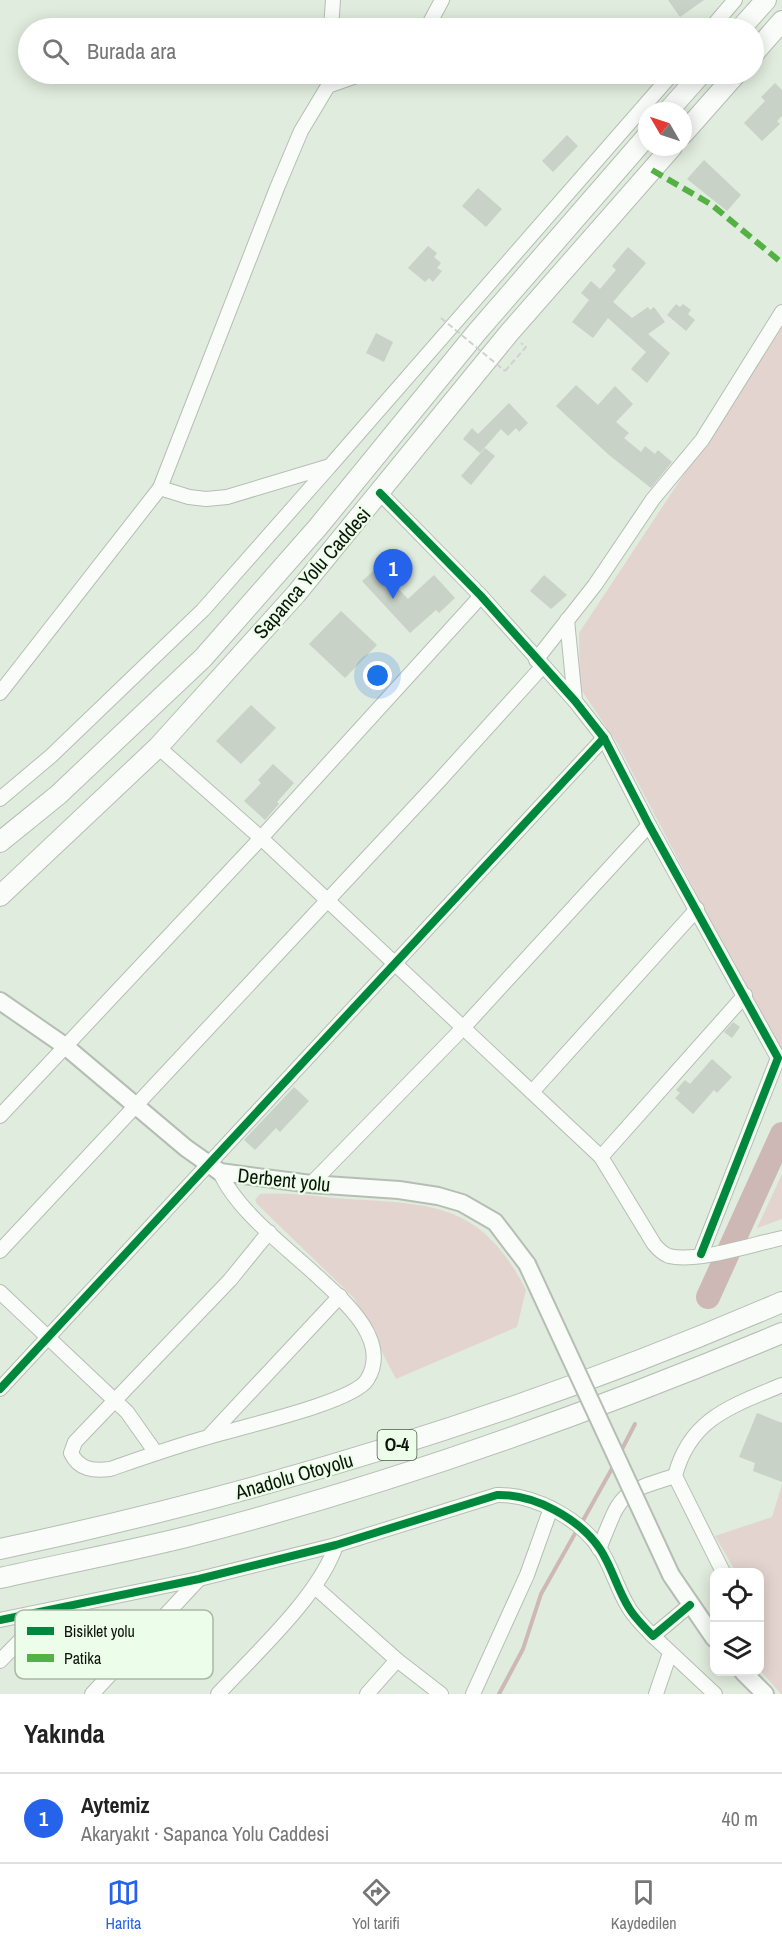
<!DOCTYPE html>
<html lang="tr">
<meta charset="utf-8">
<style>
:root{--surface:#fff;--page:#f6f6f6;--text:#222;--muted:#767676;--line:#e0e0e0;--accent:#2563eb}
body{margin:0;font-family:"Archivo Narrow",sans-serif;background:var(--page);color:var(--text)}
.controls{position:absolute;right:18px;bottom:18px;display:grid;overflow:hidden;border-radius:12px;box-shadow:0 3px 15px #0003}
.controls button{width:54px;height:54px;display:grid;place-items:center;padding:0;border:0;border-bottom:2px solid var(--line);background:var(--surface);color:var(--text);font:30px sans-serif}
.compass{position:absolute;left:638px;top:102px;width:54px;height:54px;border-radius:50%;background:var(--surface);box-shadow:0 3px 15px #0003;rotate:309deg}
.you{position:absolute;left:378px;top:676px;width:21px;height:21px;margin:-15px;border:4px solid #fff;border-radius:50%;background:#1a73e8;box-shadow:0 0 0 9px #1a73e833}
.badge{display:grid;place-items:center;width:39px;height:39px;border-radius:50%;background:var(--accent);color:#fff;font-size:20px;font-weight:700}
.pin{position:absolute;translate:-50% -50px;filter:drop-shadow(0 2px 3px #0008)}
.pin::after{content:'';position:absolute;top:32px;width:21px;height:18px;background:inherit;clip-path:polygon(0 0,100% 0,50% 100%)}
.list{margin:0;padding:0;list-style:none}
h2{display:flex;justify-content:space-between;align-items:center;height:78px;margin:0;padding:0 24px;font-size:26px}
h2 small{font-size:20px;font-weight:400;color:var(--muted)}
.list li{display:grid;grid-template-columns:39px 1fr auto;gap:18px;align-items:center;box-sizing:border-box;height:90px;padding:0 24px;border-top:2px solid var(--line)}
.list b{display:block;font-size:22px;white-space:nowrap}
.list p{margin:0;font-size:20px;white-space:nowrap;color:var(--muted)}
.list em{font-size:20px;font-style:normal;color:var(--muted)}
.icon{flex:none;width:33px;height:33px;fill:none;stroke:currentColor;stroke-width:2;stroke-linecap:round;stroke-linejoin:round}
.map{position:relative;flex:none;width:782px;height:1694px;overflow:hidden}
.search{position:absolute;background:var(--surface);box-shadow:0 3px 15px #0003;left:18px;right:18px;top:18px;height:66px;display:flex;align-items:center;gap:15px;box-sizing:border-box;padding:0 21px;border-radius:33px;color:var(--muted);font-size:22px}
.sheet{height:168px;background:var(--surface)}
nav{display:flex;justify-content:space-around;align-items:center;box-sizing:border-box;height:84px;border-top:2px solid var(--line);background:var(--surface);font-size:16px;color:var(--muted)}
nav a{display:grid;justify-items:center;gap:3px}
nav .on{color:var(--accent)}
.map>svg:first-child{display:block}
</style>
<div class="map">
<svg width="782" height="1694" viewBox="0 0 782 1694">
<rect width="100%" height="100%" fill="#e0ecde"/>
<g fill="#e3d4cf">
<path d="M 782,312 L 782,1057 L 617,743 L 580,688 L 579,633 L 696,456 Z"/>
<path d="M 782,1174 L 782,1219 L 757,1228 Z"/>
<path d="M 260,1194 C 288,1192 319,1197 347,1199 C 435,1204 482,1204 526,1290 L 517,1327 L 396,1379 L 354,1298 L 257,1204 L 255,1200 Z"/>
<path d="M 782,1484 L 782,1694 L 781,1694 L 760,1670 L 760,1572 L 736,1572 L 715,1536 L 772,1517 Z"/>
</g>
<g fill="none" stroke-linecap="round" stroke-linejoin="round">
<g stroke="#cdb8b6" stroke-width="4">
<path d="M 620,1453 L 635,1424"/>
<path d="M 581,1524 L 614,1465"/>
<path d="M 499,1694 L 523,1649 L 541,1594 L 577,1530"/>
</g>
<path stroke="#cdb8b6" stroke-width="24" d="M 708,1297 L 782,1134"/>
</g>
<g fill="#c8d2c6">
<path d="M 668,0 L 704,0 L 680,17 Z"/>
<path d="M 775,83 L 782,90 L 782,116 L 777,121 L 780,124 L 762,141 L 744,123 L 765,101 L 761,97 Z"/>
<path d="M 567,135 L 578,146 L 553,172 L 542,161 Z"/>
<path d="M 704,160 L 741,195 L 727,211 L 687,179 Z"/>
<path d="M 478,188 L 502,209 L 486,227 L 462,206 Z"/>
<path d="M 428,246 L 437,253 L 434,257 L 441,263 L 437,268 L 442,271 L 433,282 L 429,278 L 425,282 L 408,268 Z"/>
<path d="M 628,247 L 646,263 L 613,302 L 632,318 L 648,307 L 650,310 L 654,307 L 665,322 L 648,334 L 670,353 L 647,383 L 631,369 L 646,352 L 608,318 L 593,338 L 572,322 L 589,300 L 581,293 L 591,281 L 600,289 L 616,270 L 612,266 Z"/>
<path d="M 676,304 L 680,307 L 683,304 L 691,310 L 688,314 L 695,320 L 686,331 L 667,315 Z"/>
<path d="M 376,333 L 393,342 L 384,362 L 366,353 Z"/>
<path d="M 576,385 L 598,405 L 615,386 L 633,404 L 616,422 L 629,433 L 624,438 L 641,452 L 645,446 L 655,454 L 658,450 L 672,462 L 651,488 L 609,455 L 556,406 Z"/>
<path d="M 509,403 L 528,423 L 519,432 L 516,428 L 508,436 L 501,429 L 480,453 L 463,439 L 472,428 L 478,434 Z"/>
<path d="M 485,448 L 495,456 L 471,485 L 461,476 Z"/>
<path d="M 378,567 L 408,599 L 434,575 L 455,598 L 439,613 L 436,610 L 410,633 L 362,581 Z"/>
<path d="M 544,575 L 567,595 L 551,609 L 530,591 Z"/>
<path d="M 341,611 L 377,645 L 345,678 L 309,644 Z"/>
<path d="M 251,705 L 276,728 L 241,764 L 216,741 Z"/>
<path d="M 273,764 L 294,783 L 277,802 L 279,804 L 265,820 L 244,801 L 261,783 L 258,780 Z"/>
<path d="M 733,1022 L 740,1027 L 732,1038 L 724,1032 Z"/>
<path d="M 712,1059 L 732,1077 L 717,1093 L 714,1090 L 693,1114 L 675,1098 L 680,1093 L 676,1090 L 685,1080 L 690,1084 Z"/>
<path d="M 294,1087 L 309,1101 L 280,1132 L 276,1128 L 255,1150 L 244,1140 Z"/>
<path d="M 757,1413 L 782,1423 L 782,1482 L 753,1471 L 755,1463 L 739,1457 Z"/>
</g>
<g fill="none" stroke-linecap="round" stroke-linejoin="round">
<g stroke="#b5beb3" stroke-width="16">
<g id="minor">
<path d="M 331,28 L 333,0"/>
<path d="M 427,28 L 442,0"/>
<path d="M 711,28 L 735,0"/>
<path d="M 160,488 L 189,497 L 206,499 L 227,497 L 330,466 L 672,74"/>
<path d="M 380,493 L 481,596 L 575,701 L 604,738 L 649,825 L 778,1058 L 701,1254"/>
<path d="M 567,620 L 575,701"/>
<path d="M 536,660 L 595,585 L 653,499 L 702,440 L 782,312"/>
<path d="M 0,693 L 160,488 L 277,188 L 301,131 L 328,86 L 362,74"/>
<path d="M 158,747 L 261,838 L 601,1157 L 654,1244 C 658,1249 663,1254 669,1256 C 697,1263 753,1244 782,1238"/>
<path d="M 0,799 L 51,756 L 203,610 L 329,467"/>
<path d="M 532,1092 L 697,909"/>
<path d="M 0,1116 L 261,838 L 481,596"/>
<path d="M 601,1157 L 745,995"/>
<path d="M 220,1172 C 236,1210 286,1247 316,1275 C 342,1299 392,1340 367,1380 C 352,1403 236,1428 205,1438 C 173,1447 142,1458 110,1469 C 94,1471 79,1470 71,1453 L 75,1442 L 230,1280 L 269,1232"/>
<path d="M 311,1184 L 463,1028 L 649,825"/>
<path d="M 0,1251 L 438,782 L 542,667"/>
<path d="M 0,1292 L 127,1412 L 156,1453"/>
<path d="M 0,1389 L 604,738"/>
<path d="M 210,1435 L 340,1296"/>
<path d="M 599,1549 C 622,1493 617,1494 675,1476"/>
<path d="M 723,1572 L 675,1476 C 690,1418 732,1406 782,1385"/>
<path d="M 315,1587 L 397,1660 L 441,1694"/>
<path d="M 0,1620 L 199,1579 L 336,1545 L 497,1495 C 534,1494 579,1518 600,1549 C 612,1567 617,1589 629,1608 C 635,1618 644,1627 653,1636 L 690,1605"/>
<path d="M 653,1636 L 715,1694"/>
<path d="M 0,1661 L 50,1610"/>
<path d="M 92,1694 L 199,1579"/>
<path d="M 218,1694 C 255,1654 320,1595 336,1545"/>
<path d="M 367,1694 L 397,1660"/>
<path d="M 473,1694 L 527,1575 L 551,1508"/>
<path d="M 656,1694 L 670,1653"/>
</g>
</g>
<g stroke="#b5beb3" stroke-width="20">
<g id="major">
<path d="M 0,1001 L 65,1046 L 186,1148 L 220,1172 L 311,1184 L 399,1190 L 438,1196 L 462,1203 L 495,1222 L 527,1264"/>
<path d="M 671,1575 L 714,1638"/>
<path d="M 743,1672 L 765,1694"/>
</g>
</g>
<g stroke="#b5beb3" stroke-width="22">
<g id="highway">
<path d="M 741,28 L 766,0"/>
<path d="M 754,53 L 782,21"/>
<path d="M 668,111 L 701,74"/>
<path d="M 683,134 L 736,74"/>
<path d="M 0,842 L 58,795 L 203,658 L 318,527 L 477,332 L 647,136"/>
<path d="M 0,896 L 158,747 L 296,594 L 509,333 L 672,147"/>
<path d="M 0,1549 C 268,1492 530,1411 782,1302"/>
<path d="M 0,1578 C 62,1564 125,1552 186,1537 C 390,1485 588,1414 782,1333"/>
</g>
</g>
<path stroke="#cfd2ce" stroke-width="2" stroke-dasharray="6 3" stroke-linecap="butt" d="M 505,371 L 526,347 L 521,343"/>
<use href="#minor" stroke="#fafcfa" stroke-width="14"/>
<use href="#major" stroke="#fafcfa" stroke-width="16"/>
<use href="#highway" stroke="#fafcfa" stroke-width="20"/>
<g stroke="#b5beb3" stroke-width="20" stroke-linecap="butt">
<path id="major-bridge" d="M 527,1264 L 671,1575"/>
</g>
<path stroke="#cfd2ce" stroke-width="2" stroke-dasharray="6 3" stroke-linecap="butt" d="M 441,318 L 505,371"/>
<use href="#major-bridge" stroke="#fafcfa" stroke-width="16"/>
<path stroke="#54b144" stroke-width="6" stroke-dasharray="12 6" stroke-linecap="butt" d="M 652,170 L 712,205 L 782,263"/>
<g stroke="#ecfee9" stroke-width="11">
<g id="cycleway">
<path d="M 380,493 L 481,596 L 575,701 L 604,738 L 649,825 L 778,1058 L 701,1254"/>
<path d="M 0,1389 L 604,738"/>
<path d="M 0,1620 L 199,1579 L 336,1545 L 497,1495 C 534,1494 579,1518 600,1549 C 612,1567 617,1589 629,1608 C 635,1618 644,1627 653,1636 L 690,1605"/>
</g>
</g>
<use href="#cycleway" stroke="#00873e" stroke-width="8"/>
</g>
<g text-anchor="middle" stroke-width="4.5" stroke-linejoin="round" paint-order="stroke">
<rect fill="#ecfee9" stroke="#505a4e" stroke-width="1.5" x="377.5" y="1430" width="39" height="30" rx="4.5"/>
<g font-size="18" font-weight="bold" fill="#0d140b">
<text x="397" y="1451">O-4</text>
</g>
<g font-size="20" fill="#0d140b" stroke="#ecfee9">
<text transform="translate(312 573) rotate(-49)" y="7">Sapanca Yolu Caddesi</text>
<text transform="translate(284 1180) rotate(6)" y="7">Derbent yolu</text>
<text transform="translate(294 1476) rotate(-16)" y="7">Anadolu Otoyolu</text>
</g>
</g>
<rect x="15" y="1610" width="198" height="69" rx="9" fill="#ecfee9" stroke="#a9b8a6" stroke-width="1.5"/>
<rect x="27" y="1627" width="27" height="8" fill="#00873e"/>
<rect x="27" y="1654" width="27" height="8" fill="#54b144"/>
<g font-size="16" fill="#0d140b">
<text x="64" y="1637">Bisiklet yolu</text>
<text x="64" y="1664">Patika</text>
</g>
</svg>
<div class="controls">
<button><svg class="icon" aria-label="locate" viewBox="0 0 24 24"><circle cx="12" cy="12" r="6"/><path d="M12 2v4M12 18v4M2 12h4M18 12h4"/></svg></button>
<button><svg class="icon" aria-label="layers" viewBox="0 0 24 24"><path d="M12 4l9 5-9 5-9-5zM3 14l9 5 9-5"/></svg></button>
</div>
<svg class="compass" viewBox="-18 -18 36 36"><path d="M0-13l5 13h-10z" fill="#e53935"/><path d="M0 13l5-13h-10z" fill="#767676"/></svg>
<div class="you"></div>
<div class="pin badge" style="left:393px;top:599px">1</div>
<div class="search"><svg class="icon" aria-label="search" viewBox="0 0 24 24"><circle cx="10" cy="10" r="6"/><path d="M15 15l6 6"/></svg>Burada ara</div>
</div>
<section class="sheet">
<h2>Yakında<small></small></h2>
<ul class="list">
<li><span class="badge">1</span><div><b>Aytemiz</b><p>Akaryakıt · Sapanca Yolu Caddesi</p></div><em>40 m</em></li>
</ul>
</section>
<nav>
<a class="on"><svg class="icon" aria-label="map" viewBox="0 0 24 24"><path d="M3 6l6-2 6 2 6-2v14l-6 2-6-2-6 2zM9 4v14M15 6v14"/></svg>Harita</a>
<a><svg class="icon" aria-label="directions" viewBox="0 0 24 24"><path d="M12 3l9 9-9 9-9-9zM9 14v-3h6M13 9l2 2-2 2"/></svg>Yol tarifi</a>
<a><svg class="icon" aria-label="saved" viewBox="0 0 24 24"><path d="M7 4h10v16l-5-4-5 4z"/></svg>Kaydedilen</a>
</nav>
